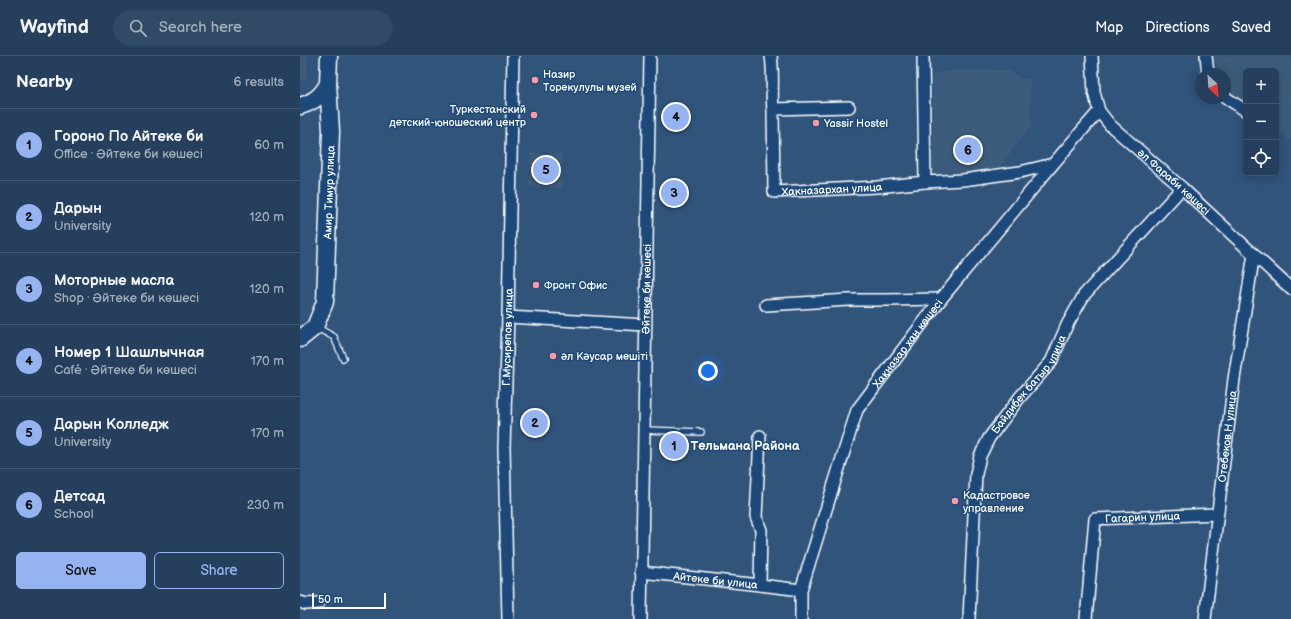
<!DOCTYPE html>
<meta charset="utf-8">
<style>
:root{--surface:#253f5c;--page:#314a65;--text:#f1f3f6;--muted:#a3afbb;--line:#425872;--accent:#95b2f1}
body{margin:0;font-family:"Balsamiq Sans",sans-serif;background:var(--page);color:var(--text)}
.controls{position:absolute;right:12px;top:12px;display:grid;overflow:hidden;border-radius:6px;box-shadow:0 2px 10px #0003}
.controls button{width:36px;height:36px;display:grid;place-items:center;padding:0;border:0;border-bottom:1px solid var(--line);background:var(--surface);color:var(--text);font:20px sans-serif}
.compass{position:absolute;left:895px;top:12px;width:36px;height:36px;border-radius:50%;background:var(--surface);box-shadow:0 2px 10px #0003;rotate:154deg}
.scale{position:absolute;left:12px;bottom:10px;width:74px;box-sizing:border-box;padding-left:4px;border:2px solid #fff;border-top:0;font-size:11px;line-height:14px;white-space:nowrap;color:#fff;-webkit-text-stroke:3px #1f4a7a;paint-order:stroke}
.you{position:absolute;left:408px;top:315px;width:14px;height:14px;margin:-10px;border:3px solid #fff;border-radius:50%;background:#1a73e8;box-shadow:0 0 0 6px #1a73e833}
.badge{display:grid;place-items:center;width:26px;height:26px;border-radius:50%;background:var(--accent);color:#111;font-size:13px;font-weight:700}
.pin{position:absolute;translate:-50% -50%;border:2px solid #fff;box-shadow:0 1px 4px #0006}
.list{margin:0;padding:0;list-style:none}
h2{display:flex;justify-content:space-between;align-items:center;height:52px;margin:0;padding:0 16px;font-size:17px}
h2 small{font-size:13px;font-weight:400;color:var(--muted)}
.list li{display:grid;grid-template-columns:26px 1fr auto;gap:12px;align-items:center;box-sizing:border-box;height:72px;padding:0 16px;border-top:1px solid var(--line)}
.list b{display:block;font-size:15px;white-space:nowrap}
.list p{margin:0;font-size:13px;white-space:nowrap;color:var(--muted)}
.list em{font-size:13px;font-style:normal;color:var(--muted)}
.actions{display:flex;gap:8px;padding:12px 16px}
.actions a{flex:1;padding:9px 0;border:1px solid var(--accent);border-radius:6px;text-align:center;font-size:14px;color:var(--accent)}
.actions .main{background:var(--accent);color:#111}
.icon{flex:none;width:22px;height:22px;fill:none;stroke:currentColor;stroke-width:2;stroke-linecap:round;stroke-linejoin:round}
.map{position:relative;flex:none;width:991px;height:563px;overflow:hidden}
header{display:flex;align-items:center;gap:24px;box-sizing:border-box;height:56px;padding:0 20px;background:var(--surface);border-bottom:1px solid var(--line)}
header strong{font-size:19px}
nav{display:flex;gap:22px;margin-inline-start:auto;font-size:14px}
.search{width:280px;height:36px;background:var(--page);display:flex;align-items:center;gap:10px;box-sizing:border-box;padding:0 14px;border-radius:22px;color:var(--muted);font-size:15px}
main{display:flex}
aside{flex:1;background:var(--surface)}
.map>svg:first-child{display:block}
</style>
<header>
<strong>Wayfind</strong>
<div class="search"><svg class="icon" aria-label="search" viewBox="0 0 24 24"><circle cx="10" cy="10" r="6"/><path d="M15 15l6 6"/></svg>Search here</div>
<nav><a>Map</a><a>Directions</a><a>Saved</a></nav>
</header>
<main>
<aside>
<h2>Nearby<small>6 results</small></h2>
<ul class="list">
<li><span class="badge">1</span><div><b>Гороно По Айтеке би</b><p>Office · Әйтеке би көшесі</p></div><em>60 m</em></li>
<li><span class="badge">2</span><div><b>Дарын</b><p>University</p></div><em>120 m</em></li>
<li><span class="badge">3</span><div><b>Моторные масла</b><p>Shop · Әйтеке би көшесі</p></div><em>120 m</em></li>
<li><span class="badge">4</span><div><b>Номер 1 Шашлычная</b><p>Café · Әйтеке би көшесі</p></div><em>170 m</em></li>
<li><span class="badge">5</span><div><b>Дарын Колледж</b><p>University</p></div><em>170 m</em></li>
<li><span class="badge">6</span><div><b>Детсад</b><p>School</p></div><em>230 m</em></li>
</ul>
<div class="actions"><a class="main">Save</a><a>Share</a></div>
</aside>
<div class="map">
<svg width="991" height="563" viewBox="0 0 991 563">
<rect width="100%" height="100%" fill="#31547b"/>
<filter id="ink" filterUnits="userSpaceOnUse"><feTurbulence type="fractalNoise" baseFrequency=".025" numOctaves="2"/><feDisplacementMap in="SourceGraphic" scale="8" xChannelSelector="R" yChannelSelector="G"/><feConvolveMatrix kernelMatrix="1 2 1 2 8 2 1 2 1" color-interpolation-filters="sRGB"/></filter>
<g filter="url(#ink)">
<g fill="#3e5b7b">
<rect x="0" y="0" width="7" height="24"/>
<path d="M 910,0 L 991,0 L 991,85 L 976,74 L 976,15 L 946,15 L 946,51 L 925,36 L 925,18 L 911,18 Z"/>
<path d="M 665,14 L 709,14 L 720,23 L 730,23 L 732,69 L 697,114 L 633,118 L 633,17 Z"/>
<path d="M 230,97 L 262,98 L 262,132 L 229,131 Z"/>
</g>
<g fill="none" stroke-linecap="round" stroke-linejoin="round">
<g stroke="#fff" stroke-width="8">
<g id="service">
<path d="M 16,271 L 34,281 L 43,302"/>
<path d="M 344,374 L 401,376"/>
</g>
</g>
<g stroke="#fff" stroke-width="14">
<g id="minor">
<path d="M 471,0 C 474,18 471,35 473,53"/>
<path d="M 623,0 L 625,126"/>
<path id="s1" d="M 792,0 L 794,36 L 799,55 L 810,69 L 882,132 L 991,233"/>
<path d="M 906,0 L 908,18"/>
<path d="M 925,41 L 946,55"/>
<path id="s2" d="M 549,51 L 473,53 L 474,136 L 577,131 L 625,126 L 663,124 L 720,116 L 753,108"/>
<path d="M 466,249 L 549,244 L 587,244 L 641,243"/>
<path d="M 208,261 L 345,269"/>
<path id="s3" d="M 341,516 L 460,529 L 461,474 L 456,461 L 460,380"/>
<path d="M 460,529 L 501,534"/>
<path d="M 0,546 L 6,548 L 19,547"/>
<path id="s4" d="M 208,563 L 204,392 L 208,261 L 213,0"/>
<path id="s5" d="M 341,563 L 350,0"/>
<path id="s6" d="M 501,563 L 501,534 L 557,354 L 641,243 L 753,108 L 799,55"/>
<path id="s7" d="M 669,563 L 676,418 L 680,400 L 689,382 L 720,341 L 751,306 L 767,269 L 784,239 L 882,132"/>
<path id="s8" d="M 786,563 L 795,463 L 917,458"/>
<path id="s9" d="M 905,563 L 934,323 L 954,198"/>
</g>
</g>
<g stroke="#fff" stroke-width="19">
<g id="secondary">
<path d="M 0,50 C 14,46 21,40 28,28"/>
<path id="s10" d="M 0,283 L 15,271 L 25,246 L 31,75 L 28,28 L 29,0"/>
</g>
</g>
<use href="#service" stroke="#1f4a7a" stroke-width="5.5"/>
<use href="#minor" stroke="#1f4a7a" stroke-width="11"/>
<use href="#secondary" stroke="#1f4a7a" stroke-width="16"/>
</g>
</g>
<g fill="#ff9aa2" stroke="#1f4a7a" stroke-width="1.5">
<circle cx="235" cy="24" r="4"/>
<circle cx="234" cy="59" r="4"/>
<circle cx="516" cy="67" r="4"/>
<circle cx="236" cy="229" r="4"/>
<circle cx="253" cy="300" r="4"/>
<circle cx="655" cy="445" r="4"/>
</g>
<g text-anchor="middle" stroke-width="3" stroke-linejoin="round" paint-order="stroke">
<g font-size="11" fill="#fff" stroke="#1f4a7a" text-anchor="start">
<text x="243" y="22">Назир<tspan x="243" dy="13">Торекулулы музей</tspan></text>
<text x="226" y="57" text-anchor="end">Туркестанский<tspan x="226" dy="13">детский-юношеский центр</tspan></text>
<text x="524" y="71">Yassir Hostel</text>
<text x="244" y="233">Фронт Офис</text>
<text x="261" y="304">әл Кәусар мешіті</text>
<text x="663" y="443">Кадастровое<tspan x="663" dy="13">управление</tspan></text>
</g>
<g font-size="11" fill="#fff" stroke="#1f4a7a">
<text dy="4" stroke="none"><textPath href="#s1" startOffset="159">әл Фараби көшесі</textPath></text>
<text dy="4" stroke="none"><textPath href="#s2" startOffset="217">Хакназархан улица</textPath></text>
<text dy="4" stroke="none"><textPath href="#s10" startOffset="156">Амир Тимур улица</textPath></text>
<text dy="4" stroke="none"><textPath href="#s5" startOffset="330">Әйтеке би көшесі</textPath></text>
<text dy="4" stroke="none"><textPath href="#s4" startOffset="282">Г.Мусирепов улица</textPath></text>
<text dy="4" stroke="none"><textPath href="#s6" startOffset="301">Хақназар хан көшесі</textPath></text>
<text dy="4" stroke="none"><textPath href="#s7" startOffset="251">Байдибек батыр улица</textPath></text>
<text dy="4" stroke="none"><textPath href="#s9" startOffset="184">Отебеков.Н улица</textPath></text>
<text dy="4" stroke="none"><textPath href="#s8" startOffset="148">Гагарин улица</textPath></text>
<text dy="4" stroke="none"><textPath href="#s3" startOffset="75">Айтеке би улица</textPath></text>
</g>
<g font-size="13" font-weight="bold" fill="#fff" stroke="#1f4a7a">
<text x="445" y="394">Тельмана Района</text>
</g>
</g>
</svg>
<div class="controls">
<button>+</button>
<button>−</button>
<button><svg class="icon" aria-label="locate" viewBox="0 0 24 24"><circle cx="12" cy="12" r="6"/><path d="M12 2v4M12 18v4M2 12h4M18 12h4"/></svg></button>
</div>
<svg class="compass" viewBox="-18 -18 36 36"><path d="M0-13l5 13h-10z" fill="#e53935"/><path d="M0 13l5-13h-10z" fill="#a3afbb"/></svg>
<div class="scale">50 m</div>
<div class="you"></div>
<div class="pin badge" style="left:374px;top:390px">1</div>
<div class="pin badge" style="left:235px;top:367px">2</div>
<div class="pin badge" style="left:374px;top:137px">3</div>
<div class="pin badge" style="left:376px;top:61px">4</div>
<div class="pin badge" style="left:246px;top:114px">5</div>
<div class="pin badge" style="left:668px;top:94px">6</div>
</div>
</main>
